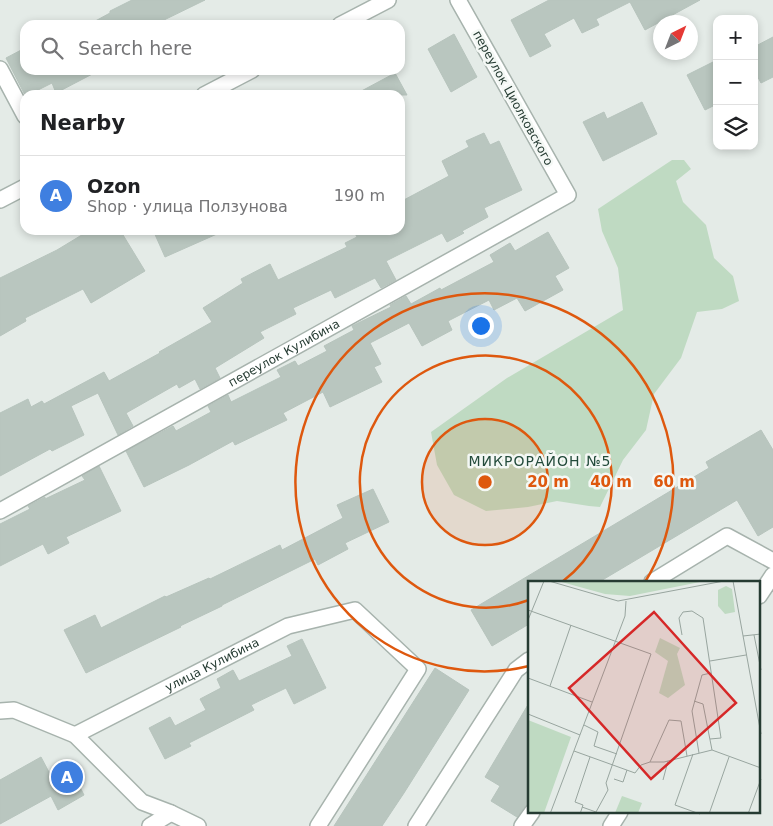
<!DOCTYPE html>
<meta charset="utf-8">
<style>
:root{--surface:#fff;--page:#f2f2f2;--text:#202124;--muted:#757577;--line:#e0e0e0;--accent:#774744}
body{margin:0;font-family:"DejaVu Sans",sans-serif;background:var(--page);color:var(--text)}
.controls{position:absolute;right:15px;top:15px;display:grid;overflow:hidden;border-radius:10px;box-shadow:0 2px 8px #0003}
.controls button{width:45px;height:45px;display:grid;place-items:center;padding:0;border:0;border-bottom:1px solid var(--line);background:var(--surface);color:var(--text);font:25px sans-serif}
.compass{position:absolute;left:653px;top:15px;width:45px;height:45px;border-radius:50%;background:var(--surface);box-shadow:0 2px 8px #0003;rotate:42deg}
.you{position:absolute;left:480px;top:325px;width:18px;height:18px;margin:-12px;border:4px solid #fff;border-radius:50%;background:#1a73e8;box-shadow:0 0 0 8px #1a73e833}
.badge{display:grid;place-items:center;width:32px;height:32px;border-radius:50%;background:var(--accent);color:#fff;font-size:16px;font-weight:700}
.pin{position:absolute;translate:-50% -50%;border:2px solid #fff;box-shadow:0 1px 5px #0006}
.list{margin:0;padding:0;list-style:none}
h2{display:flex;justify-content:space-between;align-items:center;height:65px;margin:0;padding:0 20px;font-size:21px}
h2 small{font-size:16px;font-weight:400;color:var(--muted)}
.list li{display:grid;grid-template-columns:32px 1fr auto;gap:15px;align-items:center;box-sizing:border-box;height:80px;padding:0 20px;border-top:1px solid var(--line)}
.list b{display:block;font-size:19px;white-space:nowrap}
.list p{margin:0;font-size:16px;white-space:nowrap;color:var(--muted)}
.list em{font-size:16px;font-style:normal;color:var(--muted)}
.icon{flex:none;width:28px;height:28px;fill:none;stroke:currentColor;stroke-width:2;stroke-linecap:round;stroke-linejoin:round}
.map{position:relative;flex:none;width:773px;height:826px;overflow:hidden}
.search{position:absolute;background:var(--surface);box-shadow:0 2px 8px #0003;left:20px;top:20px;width:385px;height:55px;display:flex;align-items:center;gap:12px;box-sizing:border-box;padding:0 18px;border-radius:15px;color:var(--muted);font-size:19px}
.panel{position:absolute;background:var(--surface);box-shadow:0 2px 8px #0003;left:20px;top:90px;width:385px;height:145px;border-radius:15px}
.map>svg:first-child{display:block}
</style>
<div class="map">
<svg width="773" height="826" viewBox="0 0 773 826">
<rect width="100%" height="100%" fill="#e4ebe7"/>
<path fill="#bfdac2" d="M 672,160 L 684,160 L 691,169 L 676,181 L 683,202 L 706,225 L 714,258 L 733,276 L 739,301 L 722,309 L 697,312 L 681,358 L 654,394 L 646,430 L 623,460 L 600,507 L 589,506 L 557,501 L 528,507 L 486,511 L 454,495 L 437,465 L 431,432 L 507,378 L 623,310 L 618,268 L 602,231 L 598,209 Z"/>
<g fill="#b9c6bf" stroke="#b7c4bd">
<path d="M 132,0 L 205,0 L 164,20 L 166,25 L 88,25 L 110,13 L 110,11 Z"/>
<path d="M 549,0 L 700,0 L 645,30 L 630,2 L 596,19 L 599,25 L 582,33 L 574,18 L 544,34 L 551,46 L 530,57 L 511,20 Z"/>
<path d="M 454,34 L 477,77 L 451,92 L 428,49 Z"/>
<path d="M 773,37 L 773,77 L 761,83 L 754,70 L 754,47 Z"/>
<path d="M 25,48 L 25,70 L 100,70 L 56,93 L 52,83 L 28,95 L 25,95 L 6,58 Z"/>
<path d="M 717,60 L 717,104 L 705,110 L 687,75 Z"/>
<path d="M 395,73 L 407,95 L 354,95 Z"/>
<path d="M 642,102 L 657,134 L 603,161 L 583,122 L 604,112 L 607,119 Z"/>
<path d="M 484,133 L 490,145 L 499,141 L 522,190 L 484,208 L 488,217 L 462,231 L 464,233 L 447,242 L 442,233 L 386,261 L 396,280 L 381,288 L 375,278 L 335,298 L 331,290 L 293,308 L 296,314 L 260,332 L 264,338 L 215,368 L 220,378 L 200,389 L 195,379 L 179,388 L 177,384 L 126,413 L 133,426 L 118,435 L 98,393 L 71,406 L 84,435 L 52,451 L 50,449 L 0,476 L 0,413 L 28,399 L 31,407 L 42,401 L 44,404 L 104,372 L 109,381 L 160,353 L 159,352 L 212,322 L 203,308 L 243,283 L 241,279 L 270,264 L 278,280 L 347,247 L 345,243 L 357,237 L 353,230 L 400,230 L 400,202 L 449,176 L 442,161 L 469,147 L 466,141 Z"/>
<path d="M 90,230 L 120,230 L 145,271 L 91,303 L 83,289 L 25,318 L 26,321 L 0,336 L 0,278 L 57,250 Z"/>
<path d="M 153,230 L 226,230 L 165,257 Z"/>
<path d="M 548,232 L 569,268 L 555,276 L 563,290 L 525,311 L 517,298 L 494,310 L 489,300 L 448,321 L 452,330 L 422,346 L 409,323 L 370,343 L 381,364 L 374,367 L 382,382 L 330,407 L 323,392 L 283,413 L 287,420 L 235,445 L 233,441 L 189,465 L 144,487 L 126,451 L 173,426 L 176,431 L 211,412 L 208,406 L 228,395 L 231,402 L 281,377 L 277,370 L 295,361 L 298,366 L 327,351 L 324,346 L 354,330 L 352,326 L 391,307 L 390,305 L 406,296 L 411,304 L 440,288 L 441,290 L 494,262 L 490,255 L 510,243 L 515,251 Z"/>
<path d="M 761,430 L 773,450 L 773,527 L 758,536 L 737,500 L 599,582 L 529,582 L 529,624 L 492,646 L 471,610 L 709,468 L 706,462 Z"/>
<path d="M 99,466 L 121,511 L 66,537 L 69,543 L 48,554 L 43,544 L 0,566 L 0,524 L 30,509 L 28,506 L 45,497 L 45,499 L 85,480 L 82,476 Z"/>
<path d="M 373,489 L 389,522 L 345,543 L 348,549 L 318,565 L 315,559 L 222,605 L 222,606 L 180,626 L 181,627 L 86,673 L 64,630 L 95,615 L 101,628 L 165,596 L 166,597 L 209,578 L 210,579 L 280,545 L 282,550 L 343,518 L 337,505 Z"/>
<path d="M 302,639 L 326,688 L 294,704 L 286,688 L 251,705 L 254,710 L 189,743 L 191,746 L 165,759 L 149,728 L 170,717 L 175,726 L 206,710 L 200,699 L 221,688 L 217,679 L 233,670 L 239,681 L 292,656 L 287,646 Z"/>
<path d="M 435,668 L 469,690 L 404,793 L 382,826 L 334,826 Z"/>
<path d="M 529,703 L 529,803 L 525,806 L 517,817 L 491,801 L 500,786 L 485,777 Z"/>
<path d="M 41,757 L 50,774 L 68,764 L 84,795 L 58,810 L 51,796 L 0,824 L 0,780 Z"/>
</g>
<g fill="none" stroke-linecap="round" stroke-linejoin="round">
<g stroke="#a7b3ad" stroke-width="18">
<g id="minor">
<path d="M 340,25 L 388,0"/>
<path d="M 0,69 L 25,116"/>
<path d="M 204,95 L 252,70"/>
<path d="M 0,200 L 25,187"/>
<path id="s1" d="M 0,511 L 568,195 L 458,0"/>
<path d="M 652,582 L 727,536 L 773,561"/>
<path d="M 759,596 L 773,575"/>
<path d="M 0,711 L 14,710 L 75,735 L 142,802 L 171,813 L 198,826"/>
<path id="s2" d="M 75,735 L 288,626 L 355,610 L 418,669 L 318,826"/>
<path d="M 150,826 L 171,813"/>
<path d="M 416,826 L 516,670 L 529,660"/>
<path d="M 522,826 L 532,812"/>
<path d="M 611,826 L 620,812"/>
</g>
</g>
<use href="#minor" stroke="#fff" stroke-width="15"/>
</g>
<circle cx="485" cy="482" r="63" fill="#de580e" fill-opacity=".12"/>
<g fill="none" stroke="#de580e" stroke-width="2.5">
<circle cx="485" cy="482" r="63"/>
<path d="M529 600A126 126 0 1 1 562 582"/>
<path d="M529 666A189 189 0 1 1 645 582"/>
</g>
<g text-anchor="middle" stroke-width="5" stroke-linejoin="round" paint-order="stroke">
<g font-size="12" fill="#253b32" stroke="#f4f8f5">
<text transform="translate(513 98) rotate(61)" y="4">переулок Циолковского</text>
<text dy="4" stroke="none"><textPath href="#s1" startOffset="325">переулок Кулибина</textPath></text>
<text dy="4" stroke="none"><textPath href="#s2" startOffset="154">улица Кулибина</textPath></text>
</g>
<g font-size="14" letter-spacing="1" fill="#234b3b" stroke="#f4f8f5">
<text x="540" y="466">МИКРОРАЙОН №5</text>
</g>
</g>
<g transform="translate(528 581)">
<rect width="232" height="232" fill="#e4ebe7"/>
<path d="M 30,0 L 172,0 L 172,1 L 102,15 L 77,13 ZM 198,5 L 204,8 L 207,31 L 197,33 L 190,25 L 190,9 ZM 132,57 L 152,67 L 149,73 L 157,104 L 140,117 L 131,112 L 140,80 L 127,71 ZM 0,139 L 43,156 L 16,232 L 0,232 ZM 94,215 L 114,222 L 110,232 L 87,232 Z" fill="#bfdac2"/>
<path fill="none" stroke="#98a59f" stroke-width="1" d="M 21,0 L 90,20 L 196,0M 205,0 L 233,153M 0,29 L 123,73 L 78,202 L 80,209 L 68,231 L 54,226M 0,39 L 16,0M 154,54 L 151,37 L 155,31 L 164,30 L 175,37 L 193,157 L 182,158M 226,54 L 233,89M 215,55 L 233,53M 182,80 L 218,74M 0,97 L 64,121M 22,105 L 43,44M 166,120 L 175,123 L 184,169M 0,133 L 52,154M 56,144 L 70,151 L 66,165 L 89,173M 46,170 L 107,192 L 113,184 L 122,181 L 136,181 L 184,169 L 233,187M 171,172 L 164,130 L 174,94 L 183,92M 165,173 L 147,224 L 172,233M 122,181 L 141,139 L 153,140 L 159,175M 86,198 L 95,201 L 99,189M 135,199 L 140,180M 22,233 L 97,35 L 98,20M 52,233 L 55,224 L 47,221 L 62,176M 181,233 L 201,176M 220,233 L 233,198"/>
<path fill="#d62828" fill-opacity="0.15" stroke="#d62828" stroke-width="2.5" d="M 126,31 L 208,122 L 123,198 L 41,107 Z"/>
<rect width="232" height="232" fill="none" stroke="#253b32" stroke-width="2.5"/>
</g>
<circle cx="485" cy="482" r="8" fill="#de580e" stroke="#f4f8f5" stroke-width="2.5"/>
<g font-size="15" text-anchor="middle" font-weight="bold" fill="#de580e" stroke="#f4f8f5" stroke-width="5" stroke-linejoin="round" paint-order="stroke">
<text x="548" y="487">20 m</text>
<text x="611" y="487">40 m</text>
<text x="674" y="487">60 m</text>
</g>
</svg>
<div class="controls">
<button>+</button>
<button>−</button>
<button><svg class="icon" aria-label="layers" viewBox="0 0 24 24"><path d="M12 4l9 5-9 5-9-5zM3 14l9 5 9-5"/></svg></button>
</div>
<svg class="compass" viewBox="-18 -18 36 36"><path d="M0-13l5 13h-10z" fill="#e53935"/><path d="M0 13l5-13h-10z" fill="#757577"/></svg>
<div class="you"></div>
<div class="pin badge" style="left:67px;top:777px;background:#3f7fe0">A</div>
<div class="search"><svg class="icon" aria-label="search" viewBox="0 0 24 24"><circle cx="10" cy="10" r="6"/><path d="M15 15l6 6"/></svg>Search here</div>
<section class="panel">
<h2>Nearby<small></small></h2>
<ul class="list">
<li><span class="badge" style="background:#3f7fe0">A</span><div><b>Ozon</b><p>Shop · улица Ползунова</p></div><em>190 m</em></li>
</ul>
</section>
</div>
